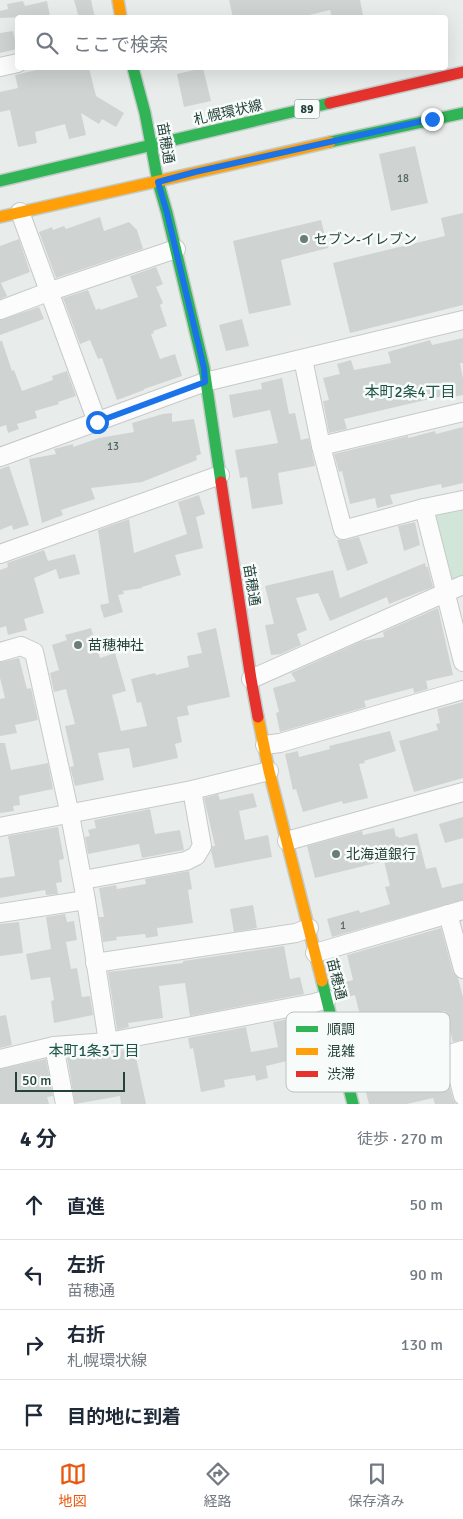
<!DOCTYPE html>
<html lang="ja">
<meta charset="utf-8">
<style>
:root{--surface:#fff;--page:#f2f2f3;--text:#1f2937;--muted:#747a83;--line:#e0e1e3;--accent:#ea580c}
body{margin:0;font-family:Signika,"Noto Sans JP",sans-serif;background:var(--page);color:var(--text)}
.scale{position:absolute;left:15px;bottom:12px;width:110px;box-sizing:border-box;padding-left:5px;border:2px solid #24423a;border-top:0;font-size:14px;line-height:18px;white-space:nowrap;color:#24423a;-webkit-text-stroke:4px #f7fbf9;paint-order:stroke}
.stop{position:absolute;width:15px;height:15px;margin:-11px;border:4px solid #1a73e8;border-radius:50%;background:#fff}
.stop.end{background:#1a73e8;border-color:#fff;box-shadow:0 1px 5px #0008}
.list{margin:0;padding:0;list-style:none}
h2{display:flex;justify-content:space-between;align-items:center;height:65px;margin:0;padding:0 20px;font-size:21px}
h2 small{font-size:16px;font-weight:400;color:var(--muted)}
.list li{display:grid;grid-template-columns:32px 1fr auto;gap:15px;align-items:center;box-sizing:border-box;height:70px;padding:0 20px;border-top:1px solid var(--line)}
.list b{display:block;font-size:19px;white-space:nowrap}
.list p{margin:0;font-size:16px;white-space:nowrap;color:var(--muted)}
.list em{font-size:16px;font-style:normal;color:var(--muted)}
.icon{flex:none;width:28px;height:28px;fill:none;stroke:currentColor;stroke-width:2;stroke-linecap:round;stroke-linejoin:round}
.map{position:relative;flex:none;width:463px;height:1104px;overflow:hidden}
.search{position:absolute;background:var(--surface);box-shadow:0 5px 20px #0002;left:15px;right:15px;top:15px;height:55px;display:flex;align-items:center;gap:12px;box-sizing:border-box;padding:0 18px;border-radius:5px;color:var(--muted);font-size:19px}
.sheet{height:345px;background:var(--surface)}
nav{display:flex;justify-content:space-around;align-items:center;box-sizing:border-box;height:70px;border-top:1px solid var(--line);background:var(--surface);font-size:14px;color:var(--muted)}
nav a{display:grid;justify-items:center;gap:2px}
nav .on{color:var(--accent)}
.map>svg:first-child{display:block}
</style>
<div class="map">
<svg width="463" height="1104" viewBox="0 0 463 1104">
<rect width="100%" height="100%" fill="#e8edeb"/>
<path fill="#d1e6d8" d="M 463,504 L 463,577 L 455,580 L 450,578 L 434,515 Z"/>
<g fill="#cfd4d2">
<path d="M 74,0 L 91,0 L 95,18 L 79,18 Z"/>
<path d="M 229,0 L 360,0 L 363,15 L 354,16 L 355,18 L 332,18 L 330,10 L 297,18 L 233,18 Z"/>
<path d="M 23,1 L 25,6 L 47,1 L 50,16 L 0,18 L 0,11 L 8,9 L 7,4 Z"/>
<path d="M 13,31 L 17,49 L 0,53 L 0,33 Z"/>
<path d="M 45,68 L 89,68 L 96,96 L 124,113 L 116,127 L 102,119 L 99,124 L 81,113 L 86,135 L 69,139 L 65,124 L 35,132 L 37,143 L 18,147 L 10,110 L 0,112 L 0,92 L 18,88 L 15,75 Z"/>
<path d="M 203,68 L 211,101 L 184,107 L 177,74 Z"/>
<path d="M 415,146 L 428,203 L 391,211 L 379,154 Z"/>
<path d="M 463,213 L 463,305 L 350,333 L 333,263 L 445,236 L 441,218 Z"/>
<path d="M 100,217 L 104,231 L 129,222 L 137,230 L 143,249 L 56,278 L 39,232 L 52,227 L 53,230 L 64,226 L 66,229 Z"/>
<path d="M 321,220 L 328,248 L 281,260 L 291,305 L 249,314 L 233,241 Z"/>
<path d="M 19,239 L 30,272 L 1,283 L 7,296 L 0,299 L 0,246 Z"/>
<path d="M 156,267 L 163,284 L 156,287 L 163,303 L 160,305 L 167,326 L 153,331 L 154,333 L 151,334 L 160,359 L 175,354 L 182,376 L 144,389 L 144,390 L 117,400 L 102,358 L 98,359 L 90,340 L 80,344 L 63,298 L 88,290 L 96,310 L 100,308 L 100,310 L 138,297 L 130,276 Z"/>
<path d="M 39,307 L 44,319 L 0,335 L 0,320 Z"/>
<path d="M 242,319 L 249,346 L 226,351 L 219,325 Z"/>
<path d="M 463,338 L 463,363 L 460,363 L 463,379 L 463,395 L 447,398 L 447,395 L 344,419 L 347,429 L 329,433 L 323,401 L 329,400 L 323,378 L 340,374 L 337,364 L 351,360 L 354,370 L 391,363 L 388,352 L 430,340 L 432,345 Z"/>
<path d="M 0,341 L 2,341 L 12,371 L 14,370 L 22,391 L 53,380 L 52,376 L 67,371 L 76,396 L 58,402 L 59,404 L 35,411 L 37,418 L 17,424 L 19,429 L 8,433 L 6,425 L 0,427 Z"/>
<path d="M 282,378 L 289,414 L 295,413 L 301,440 L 309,438 L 315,466 L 278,473 L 283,504 L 252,509 L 247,477 L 240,478 L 235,450 L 278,443 L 270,410 L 233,418 L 229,395 L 262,389 L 261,383 Z"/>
<path d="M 172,413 L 172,422 L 194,419 L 201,454 L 196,456 L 197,460 L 142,482 L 91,488 L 95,499 L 61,510 L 63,515 L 42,523 L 29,459 L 56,454 L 54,449 L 73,444 L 73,447 L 99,438 L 134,432 L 132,423 L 163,414 Z"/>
<path d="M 463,427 L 463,483 L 442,488 L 441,484 L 390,495 L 393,504 L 377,508 L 375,498 L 350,504 L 342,471 L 339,472 L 334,454 L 408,436 L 408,438 L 435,431 L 436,434 Z"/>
<path d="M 9,466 L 29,525 L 13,530 L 12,525 L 0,530 L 0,469 Z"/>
<path d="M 199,495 L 205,514 L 196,517 L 203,548 L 175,555 L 181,575 L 142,587 L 142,588 L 123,591 L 124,594 L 118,595 L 123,612 L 104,618 L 100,605 L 109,603 L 98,530 L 129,519 L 134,553 L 187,534 L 178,502 Z"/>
<path d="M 415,522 L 420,545 L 404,551 L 398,526 Z"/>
<path d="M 359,537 L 368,563 L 347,571 L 337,540 L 346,540 Z"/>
<path d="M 44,550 L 48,561 L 75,554 L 80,574 L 59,579 L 56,569 L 34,578 L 44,613 L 24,619 L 27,630 L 8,635 L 6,626 L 0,628 L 0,570 L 8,567 L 7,563 Z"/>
<path d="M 425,563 L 426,567 L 428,567 L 433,587 L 389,604 L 387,597 L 330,621 L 318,593 L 296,598 L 307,630 L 297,634 L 301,645 L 281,654 L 271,655 L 265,625 L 274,624 L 265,586 L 333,570 L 340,598 Z"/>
<path d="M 438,608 L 453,675 L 426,681 L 428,689 L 414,693 L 413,688 L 364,701 L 366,707 L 280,732 L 276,713 L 279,712 L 273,688 L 296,681 L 291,673 L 362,641 L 384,637 L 383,632 Z"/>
<path d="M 91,628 L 100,658 L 115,653 L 126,691 L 112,695 L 121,731 L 147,726 L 141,702 L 137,703 L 131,679 L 155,673 L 156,675 L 189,667 L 187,656 L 202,653 L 197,633 L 216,628 L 230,697 L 187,706 L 189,715 L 177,717 L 182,742 L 175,744 L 178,758 L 133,768 L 129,748 L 98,753 L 104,780 L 75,786 L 70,767 L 74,766 L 65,726 L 75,724 L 66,689 L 54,692 L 50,673 L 59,670 L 52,645 L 67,640 L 65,635 Z"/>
<path d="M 19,658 L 27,689 L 31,688 L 38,720 L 15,725 L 17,733 L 0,736 L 0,699 L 5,698 L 0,678 L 0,662 Z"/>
<path d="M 463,702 L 463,778 L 414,792 L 399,741 L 438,730 L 436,724 L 440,723 L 437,709 Z"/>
<path d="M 390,731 L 396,751 L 364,761 L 365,763 L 359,764 L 368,798 L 343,804 L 342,801 L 303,812 L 296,789 L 293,790 L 285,754 L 298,751 L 299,757 L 330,749 L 329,746 Z"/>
<path d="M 0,743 L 5,743 L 11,770 L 48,763 L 53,789 L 19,796 L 20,805 L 13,806 L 14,811 L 0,813 Z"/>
<path d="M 253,793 L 257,807 L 239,811 L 245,840 L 268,835 L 272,857 L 215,868 L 211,851 L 212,846 L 215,846 L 204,798 L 218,794 L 220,800 Z"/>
<path d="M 150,809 L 155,834 L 180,830 L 184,850 L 142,858 L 139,844 L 88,854 L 85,837 L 90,836 L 88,830 L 96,828 L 94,820 Z"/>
<path d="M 463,817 L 463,838 L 445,843 L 439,824 Z"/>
<path d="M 58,827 L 64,859 L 59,860 L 62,882 L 56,883 L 58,894 L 46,895 L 45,890 L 0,898 L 0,878 L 15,876 L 8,836 Z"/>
<path d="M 394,828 L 396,837 L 398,836 L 399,838 L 417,833 L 426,869 L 436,867 L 442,888 L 463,883 L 463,900 L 332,937 L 327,919 L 359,910 L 360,913 L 390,904 L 385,887 L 390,886 L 384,861 L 315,878 L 307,846 L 362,831 L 363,835 Z"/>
<path d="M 189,871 L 192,889 L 188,890 L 193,923 L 157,928 L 158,936 L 146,938 L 145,934 L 116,937 L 117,940 L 103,942 L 99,917 L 104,917 L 99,888 L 116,885 L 117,889 L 146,884 L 145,879 Z"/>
<path d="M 253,905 L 257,928 L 234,932 L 230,909 Z"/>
<path d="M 65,914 L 67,922 L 74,921 L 77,940 L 66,942 L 71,969 L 77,968 L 82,997 L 90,996 L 93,1015 L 54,1023 L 51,1001 L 54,1000 L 50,977 L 31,980 L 26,954 L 51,949 L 46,917 Z"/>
<path d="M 19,922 L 23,953 L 0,956 L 0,924 Z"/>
<path d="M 441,928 L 453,972 L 458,978 L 463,997 L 463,1040 L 453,1042 L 445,1011 L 400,1022 L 403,1033 L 401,1034 L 406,1055 L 360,1068 L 355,1047 L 367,1044 L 355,995 L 344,998 L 341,983 L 353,980 L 347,955 Z"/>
<path d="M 284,946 L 290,979 L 300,977 L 304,994 L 190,1016 L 185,983 L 159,986 L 163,1018 L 128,1023 L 129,1027 L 117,1030 L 108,972 L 183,963 L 183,961 Z"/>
<path d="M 314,1014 L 317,1034 L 315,1035 L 321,1062 L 292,1068 L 291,1060 L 266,1066 L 268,1078 L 256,1081 L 255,1075 L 224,1080 L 225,1087 L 201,1092 L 193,1048 L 190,1049 L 188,1038 L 246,1027 L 251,1052 L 278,1047 L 273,1022 Z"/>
<path d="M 6,1015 L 12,1045 L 0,1048 L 0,1016 Z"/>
<path d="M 134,1048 L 146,1104 L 121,1104 L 120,1096 L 75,1104 L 67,1056 L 109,1053 Z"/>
<path d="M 46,1059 L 53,1096 L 47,1097 L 49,1104 L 0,1104 L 0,1069 Z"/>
<path d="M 445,1068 L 453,1099 L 456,1104 L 435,1104 L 433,1098 L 407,1104 L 369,1104 L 365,1089 L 430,1071 L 430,1072 Z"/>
</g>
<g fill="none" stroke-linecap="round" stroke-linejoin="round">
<g stroke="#c5cac8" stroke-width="20">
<g id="street">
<path d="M 0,67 L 18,63"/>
<path d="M 20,212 L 97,422"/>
<path d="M 0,310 L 48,292 L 176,249"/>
<path d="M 303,359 L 321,446 L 343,530 L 424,508 L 463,662"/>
<path d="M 321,446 L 463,412"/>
<path d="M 0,457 L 205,382 L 463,320"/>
<path d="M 424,508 L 463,500"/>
<path d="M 0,554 L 220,475"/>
<path d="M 0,652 L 21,646 L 34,652 L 70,815 L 86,900 L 108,1042"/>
<path d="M 251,679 L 463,585"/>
<path d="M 265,745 L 280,743 L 463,690"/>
<path d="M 0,827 L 192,790 L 269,771"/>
<path d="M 287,841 L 463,792"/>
<path d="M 83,880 L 186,861 L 196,856 L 202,846 L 192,790"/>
<path d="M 0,913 L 86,900"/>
<path d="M 448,914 L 463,969"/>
<path d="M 315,953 L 463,910"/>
<path d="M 95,963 L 296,933 L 309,928"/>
<path d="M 54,1046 L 65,1104"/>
<path d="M 452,1053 L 463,1096"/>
<path d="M 0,1059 L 54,1046 L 108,1042 L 314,1003 L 327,999"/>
<path d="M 347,1083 L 463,1050"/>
</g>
</g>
<g stroke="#c3cbc8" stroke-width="14">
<g id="fast">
<path d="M 133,68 L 145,113 L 158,182 L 167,213 L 204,368 L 221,482"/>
<path d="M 330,142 L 463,113"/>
<path d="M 0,181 L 330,103"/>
<path d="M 322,981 L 353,1104"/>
</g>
</g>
<g stroke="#c3cbc8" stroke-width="14">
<g id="slow">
<path d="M 118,0 L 121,18"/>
<path d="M 0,217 L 330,142"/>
<path d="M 258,717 L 269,771 L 322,981"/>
</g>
</g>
<g stroke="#c3cbc8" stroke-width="14">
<g id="jam">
<path d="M 330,103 L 463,72"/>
<path d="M 221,482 L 251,679 L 258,717"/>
</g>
</g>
<use href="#street" stroke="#fcfcfc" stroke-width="18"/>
<use href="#fast" stroke="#30b455" stroke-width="11"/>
<use href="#slow" stroke="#ff9f0a" stroke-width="11"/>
<use href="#jam" stroke="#e5322d" stroke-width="11"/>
</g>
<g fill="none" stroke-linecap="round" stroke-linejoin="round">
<path stroke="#1a73e8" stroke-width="6" d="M 97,422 L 205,382 L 204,368 L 167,213 L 158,182 L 195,172 L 432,119"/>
</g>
<g fill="#697e78" stroke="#f7fbf9" stroke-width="2">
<circle cx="304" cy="239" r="5"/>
<circle cx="78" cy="645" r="5"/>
<circle cx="336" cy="854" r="5"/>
</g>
<g text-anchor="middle" stroke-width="5" stroke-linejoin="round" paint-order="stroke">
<g font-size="11" fill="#506761">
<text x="403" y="182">18</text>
<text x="113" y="450">13</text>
<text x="343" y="929">1</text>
</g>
<rect fill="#f7fbf9" stroke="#637a73" stroke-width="1" x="294.5" y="99.5" width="25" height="19" rx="4"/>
<g font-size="12" font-weight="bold" fill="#24423a">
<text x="307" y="113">89</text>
</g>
<g font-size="14" fill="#24423a" stroke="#f7fbf9">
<text transform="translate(228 112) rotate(-13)" y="5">札幌環状線</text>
<text transform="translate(166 143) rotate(80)" y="5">苗穂通</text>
<text transform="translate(252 585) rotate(81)" y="5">苗穂通</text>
<text transform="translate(337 979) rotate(76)" y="5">苗穂通</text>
</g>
<g font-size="14" fill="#24423a" stroke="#f7fbf9" text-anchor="start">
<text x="314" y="244">セブン-イレブン</text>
<text x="88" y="650">苗穂神社</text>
<text x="346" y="859">北海道銀行</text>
</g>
<g font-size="15" fill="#1f5548" stroke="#f7fbf9">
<text x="410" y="397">本町2条4丁目</text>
<text x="94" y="1056">本町1条3丁目</text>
</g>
</g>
<rect x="286" y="1012" width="164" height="80" rx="8" fill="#f7fbf9" stroke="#b8c4c0" stroke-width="1"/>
<rect x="296" y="1026" width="22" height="6" fill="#30b455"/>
<rect x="296" y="1048" width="22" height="7" fill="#ff9f0a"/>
<rect x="296" y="1071" width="22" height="6" fill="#e5322d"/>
<g font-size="14" fill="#24423a">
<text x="327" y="1034">順調</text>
<text x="327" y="1056">混雑</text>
<text x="327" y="1079">渋滞</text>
</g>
</svg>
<div class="scale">50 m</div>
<div class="stop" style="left:97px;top:422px"></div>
<div class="stop end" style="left:432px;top:119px"></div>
<div class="search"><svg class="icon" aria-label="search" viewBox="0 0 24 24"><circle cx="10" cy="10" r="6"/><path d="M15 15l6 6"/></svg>ここで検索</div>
</div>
<section class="sheet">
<h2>4 分<small>徒歩 · 270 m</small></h2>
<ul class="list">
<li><svg class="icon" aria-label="ahead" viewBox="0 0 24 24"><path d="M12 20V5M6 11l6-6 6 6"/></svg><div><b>直進</b></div><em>50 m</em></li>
<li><svg class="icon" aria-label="left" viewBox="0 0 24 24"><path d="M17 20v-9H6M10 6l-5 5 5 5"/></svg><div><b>左折</b><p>苗穂通</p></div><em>90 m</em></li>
<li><svg class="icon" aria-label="right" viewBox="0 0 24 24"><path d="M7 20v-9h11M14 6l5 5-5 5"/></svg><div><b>右折</b><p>札幌環状線</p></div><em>130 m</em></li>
<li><svg class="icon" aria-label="arrive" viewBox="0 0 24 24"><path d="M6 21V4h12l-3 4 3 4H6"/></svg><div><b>目的地に到着</b></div></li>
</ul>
</section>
<nav>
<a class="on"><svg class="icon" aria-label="map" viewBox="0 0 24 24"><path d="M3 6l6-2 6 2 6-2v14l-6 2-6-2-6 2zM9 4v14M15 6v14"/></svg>地図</a>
<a><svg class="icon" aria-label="directions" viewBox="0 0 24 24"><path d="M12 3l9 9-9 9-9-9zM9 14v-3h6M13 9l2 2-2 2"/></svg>経路</a>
<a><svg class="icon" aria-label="saved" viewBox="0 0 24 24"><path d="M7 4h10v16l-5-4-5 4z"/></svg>保存済み</a>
</nav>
